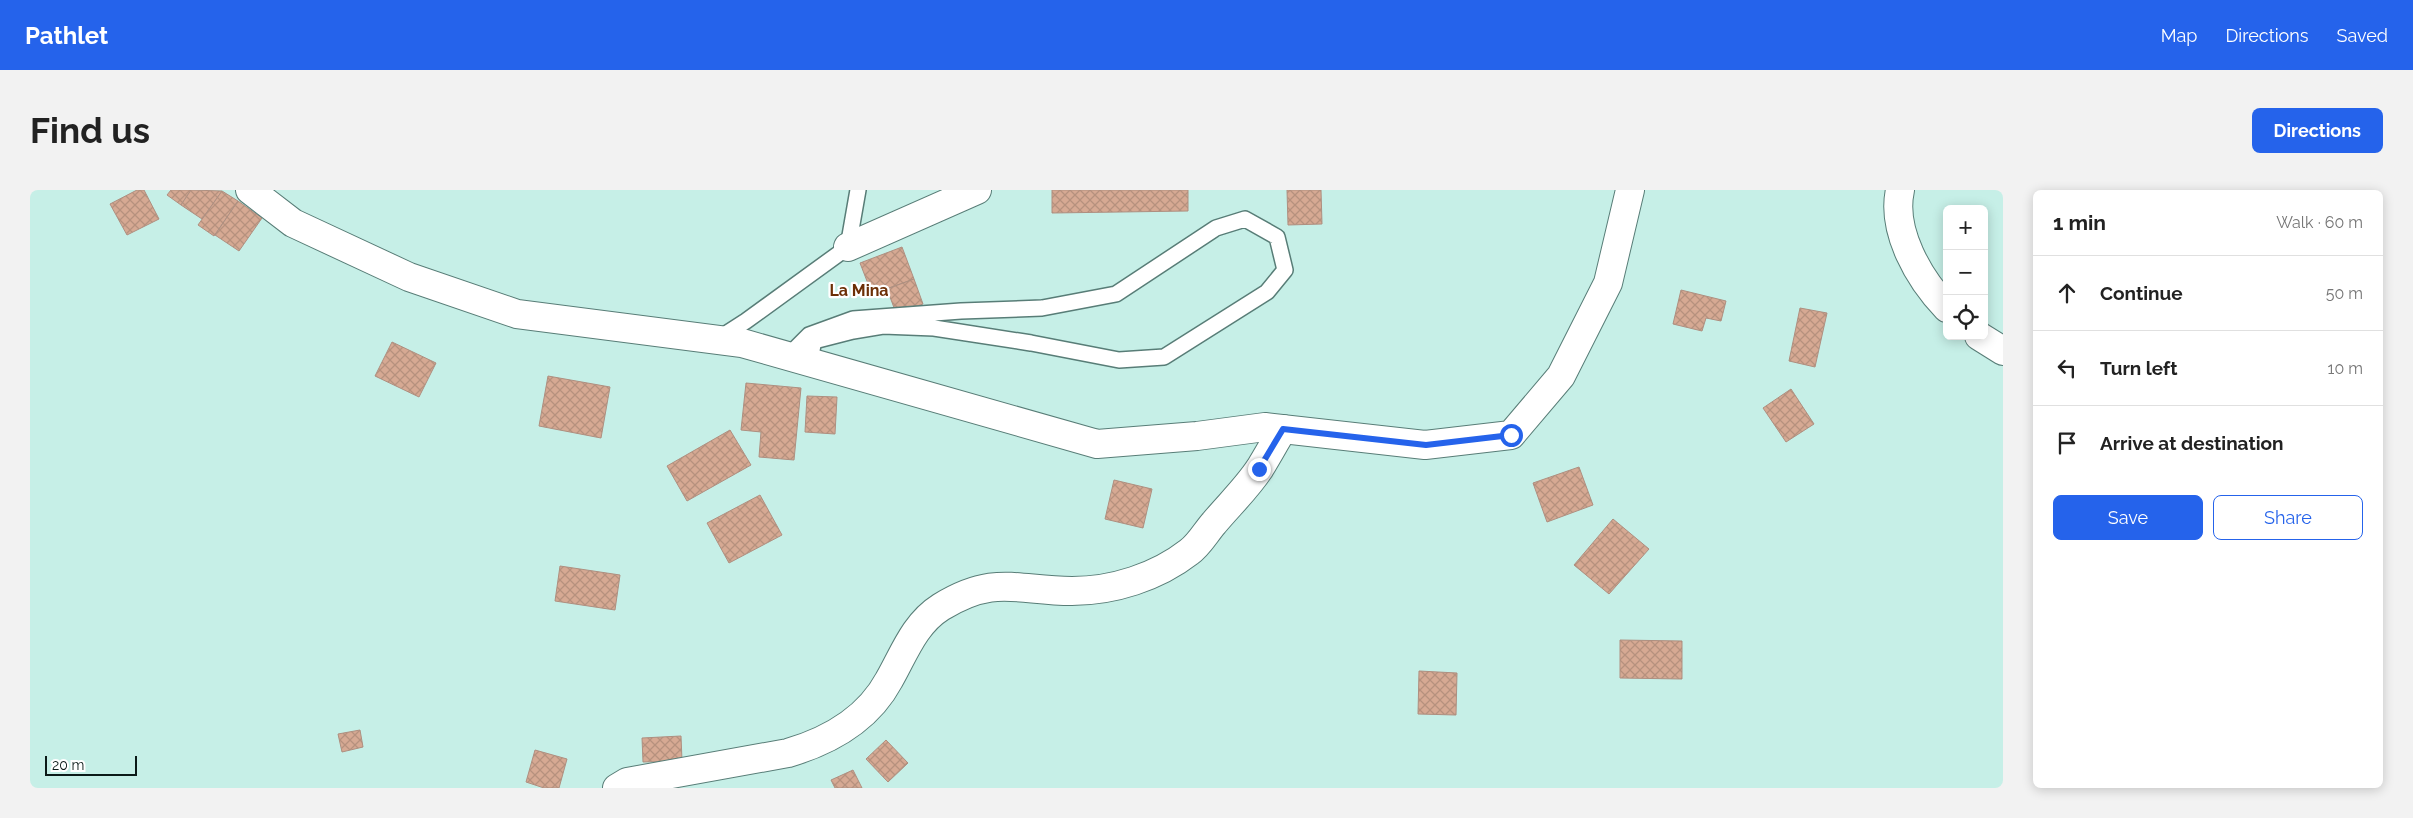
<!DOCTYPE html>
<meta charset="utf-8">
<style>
:root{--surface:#fff;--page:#f2f2f2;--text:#222;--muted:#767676;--line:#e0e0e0;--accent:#2563eb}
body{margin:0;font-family:Raleway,sans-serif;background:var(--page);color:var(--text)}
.controls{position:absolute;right:15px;top:15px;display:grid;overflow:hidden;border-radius:8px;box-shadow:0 2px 12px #0003}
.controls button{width:45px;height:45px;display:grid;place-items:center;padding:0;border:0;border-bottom:1px solid var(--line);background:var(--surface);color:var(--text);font:25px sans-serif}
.scale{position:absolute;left:15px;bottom:12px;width:92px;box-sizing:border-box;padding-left:5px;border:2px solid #0b1a18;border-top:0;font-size:14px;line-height:18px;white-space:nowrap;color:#0b1a18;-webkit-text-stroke:4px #fff;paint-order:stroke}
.stop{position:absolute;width:15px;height:15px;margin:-11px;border:4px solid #2563eb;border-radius:50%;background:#fff}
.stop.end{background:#2563eb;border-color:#fff;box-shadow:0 1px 5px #0008}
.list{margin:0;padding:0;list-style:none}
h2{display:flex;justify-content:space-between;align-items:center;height:65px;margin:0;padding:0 20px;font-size:21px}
h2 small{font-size:16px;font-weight:400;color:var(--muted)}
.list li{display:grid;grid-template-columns:32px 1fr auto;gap:15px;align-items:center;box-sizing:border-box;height:75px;padding:0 20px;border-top:1px solid var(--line)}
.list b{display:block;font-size:19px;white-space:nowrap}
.list em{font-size:16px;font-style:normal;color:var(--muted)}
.actions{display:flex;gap:10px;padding:15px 20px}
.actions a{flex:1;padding:11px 0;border:1px solid var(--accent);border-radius:8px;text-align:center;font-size:18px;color:var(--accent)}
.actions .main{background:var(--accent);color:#fff}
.icon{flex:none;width:28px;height:28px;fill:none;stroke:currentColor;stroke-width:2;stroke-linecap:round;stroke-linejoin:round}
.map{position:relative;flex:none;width:1973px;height:598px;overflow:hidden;border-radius:8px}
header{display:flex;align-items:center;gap:30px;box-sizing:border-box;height:70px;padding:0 25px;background:var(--accent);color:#fff}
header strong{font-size:24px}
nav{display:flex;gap:28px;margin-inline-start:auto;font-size:18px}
.intro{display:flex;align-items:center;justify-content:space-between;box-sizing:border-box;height:120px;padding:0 30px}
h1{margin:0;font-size:35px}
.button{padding:12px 22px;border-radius:8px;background:var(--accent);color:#fff;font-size:18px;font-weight:700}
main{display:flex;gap:30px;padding:0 30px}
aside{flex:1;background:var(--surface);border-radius:8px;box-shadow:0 2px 12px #0003}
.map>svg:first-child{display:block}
</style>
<header>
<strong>Pathlet</strong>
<nav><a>Map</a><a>Directions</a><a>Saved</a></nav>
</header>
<div class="intro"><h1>Find us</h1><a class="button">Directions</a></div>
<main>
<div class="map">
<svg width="1973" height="598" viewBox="0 0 1973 598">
<defs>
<pattern id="building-cross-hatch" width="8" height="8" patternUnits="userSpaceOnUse" patternTransform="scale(1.25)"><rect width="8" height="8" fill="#d6a993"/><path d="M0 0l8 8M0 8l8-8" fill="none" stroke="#b6917e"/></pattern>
</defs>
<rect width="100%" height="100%" fill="#c6efe7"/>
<g fill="url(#building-cross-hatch)" stroke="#ae8f80">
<path d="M 107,0 L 114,0 L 129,29 L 97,45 L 80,14 Z"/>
<path d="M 141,0 L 161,0 L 151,15 L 137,5 Z"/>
<path d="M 161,0 L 192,1 L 172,29 L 151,15 Z"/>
<path d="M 1022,0 L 1158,0 L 1158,21 L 1022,23 Z"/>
<path d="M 1257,0 L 1291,0 L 1292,34 L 1258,35 Z"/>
<path d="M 192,1 L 208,11 L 184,46 L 168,35 Z"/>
<path d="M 208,11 L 232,28 L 209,61 L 185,45 Z"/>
<path d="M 872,57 L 884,89 L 842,104 L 830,73 Z"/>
<path d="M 884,89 L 893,114 L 866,123 L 857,99 Z"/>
<path d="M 1651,100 L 1696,111 L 1691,131 L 1676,128 L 1672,141 L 1643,134 Z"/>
<path d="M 1770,118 L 1797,123 L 1785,177 L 1759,171 Z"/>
<path d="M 362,152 L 406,173 L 389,207 L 345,186 Z"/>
<path d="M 518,186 L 580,197 L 571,248 L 509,236 Z"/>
<path d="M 716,193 L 771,198 L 764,270 L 729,267 L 731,242 L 711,240 Z"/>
<path d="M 1761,199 L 1784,234 L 1756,252 L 1733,218 Z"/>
<path d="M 777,206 L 807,207 L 805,244 L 775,242 Z"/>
<path d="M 700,240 L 721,275 L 657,311 L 637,276 Z"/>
<path d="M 1549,277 L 1563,315 L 1517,332 L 1503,293 Z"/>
<path d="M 1084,290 L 1122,299 L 1113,338 L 1075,329 Z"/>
<path d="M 730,305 L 752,345 L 699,373 L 677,333 Z"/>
<path d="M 1583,329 L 1619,359 L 1579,404 L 1544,375 Z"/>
<path d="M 530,376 L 590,385 L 585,420 L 525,411 Z"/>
<path d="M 1590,450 L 1652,451 L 1652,489 L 1590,488 Z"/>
<path d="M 1389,481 L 1427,483 L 1426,525 L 1388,524 Z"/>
<path d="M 330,540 L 333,557 L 312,562 L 308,544 Z"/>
<path d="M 651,546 L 652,571 L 613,572 L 612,548 Z"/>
<path d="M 856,550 L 878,573 L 858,592 L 836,569 Z"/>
<path d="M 505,560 L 537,569 L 529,598 L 514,598 L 496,592 Z"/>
<path d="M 823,580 L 832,598 L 805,598 L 801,590 Z"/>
</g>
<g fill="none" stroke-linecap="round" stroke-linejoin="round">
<g stroke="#587d77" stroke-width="18">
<g id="lane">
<path d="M 688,149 L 716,131 L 818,57 L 828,0"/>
<path d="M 758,166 L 779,145 L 823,129 L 931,121 L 1012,118 L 1086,104 L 1186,38 L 1215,29 L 1247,47 L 1255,80 L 1237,102 L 1134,167 L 1089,170 L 1001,153 L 904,138 L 853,136 L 823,141 L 784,151 L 781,164 L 784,172"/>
</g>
</g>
<g stroke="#587d77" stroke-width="30">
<g id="street">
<path d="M 1870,0 C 1861,41 1889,89 1917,118"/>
<path d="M 818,57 L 947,0"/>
<path d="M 1949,146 L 1973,161"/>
<path d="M 587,598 L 597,592 L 758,563 C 799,551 838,529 859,490 C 874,464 884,434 911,417 C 965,384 987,401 1042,401 C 1083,401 1127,387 1159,362 C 1169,355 1176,342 1184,333 C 1199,315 1217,298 1230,278 C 1238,265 1245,252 1253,239"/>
</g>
</g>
<g stroke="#587d77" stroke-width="30">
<path id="secondary" d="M 220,0 L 263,33 L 379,87 L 487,124 L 712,153 L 1067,254 L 1167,246 L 1235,237 L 1395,255 L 1481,245 L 1531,186 L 1578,93 L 1600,0"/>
</g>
<use href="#lane" stroke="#fff" stroke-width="15"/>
<use href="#street" stroke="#fff" stroke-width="28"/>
<use href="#secondary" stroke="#fff" stroke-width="28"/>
</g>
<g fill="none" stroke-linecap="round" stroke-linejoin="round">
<path stroke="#2563eb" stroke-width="6" d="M 1229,279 L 1253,239 L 1396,255 L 1481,245"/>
</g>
<g text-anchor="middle" stroke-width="4.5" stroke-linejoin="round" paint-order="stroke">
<g font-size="16" font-weight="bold" fill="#6c2f06" stroke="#fff">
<text x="829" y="106">La Mina</text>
</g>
</g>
</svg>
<div class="controls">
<button>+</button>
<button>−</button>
<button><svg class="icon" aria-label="locate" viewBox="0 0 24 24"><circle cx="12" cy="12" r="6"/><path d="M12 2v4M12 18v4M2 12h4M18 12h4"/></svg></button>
</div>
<div class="scale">20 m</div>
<div class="stop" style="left:1481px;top:245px"></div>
<div class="stop end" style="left:1229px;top:279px"></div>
</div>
<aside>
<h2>1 min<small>Walk · 60 m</small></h2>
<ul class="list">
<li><svg class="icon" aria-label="ahead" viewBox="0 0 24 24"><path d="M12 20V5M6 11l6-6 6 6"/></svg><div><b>Continue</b></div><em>50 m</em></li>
<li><svg class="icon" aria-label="left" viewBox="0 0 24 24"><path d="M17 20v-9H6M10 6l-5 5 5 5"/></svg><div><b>Turn left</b></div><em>10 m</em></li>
<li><svg class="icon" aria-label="arrive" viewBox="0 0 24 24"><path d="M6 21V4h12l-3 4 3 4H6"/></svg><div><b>Arrive at destination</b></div></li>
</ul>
<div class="actions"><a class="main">Save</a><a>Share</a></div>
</aside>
</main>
